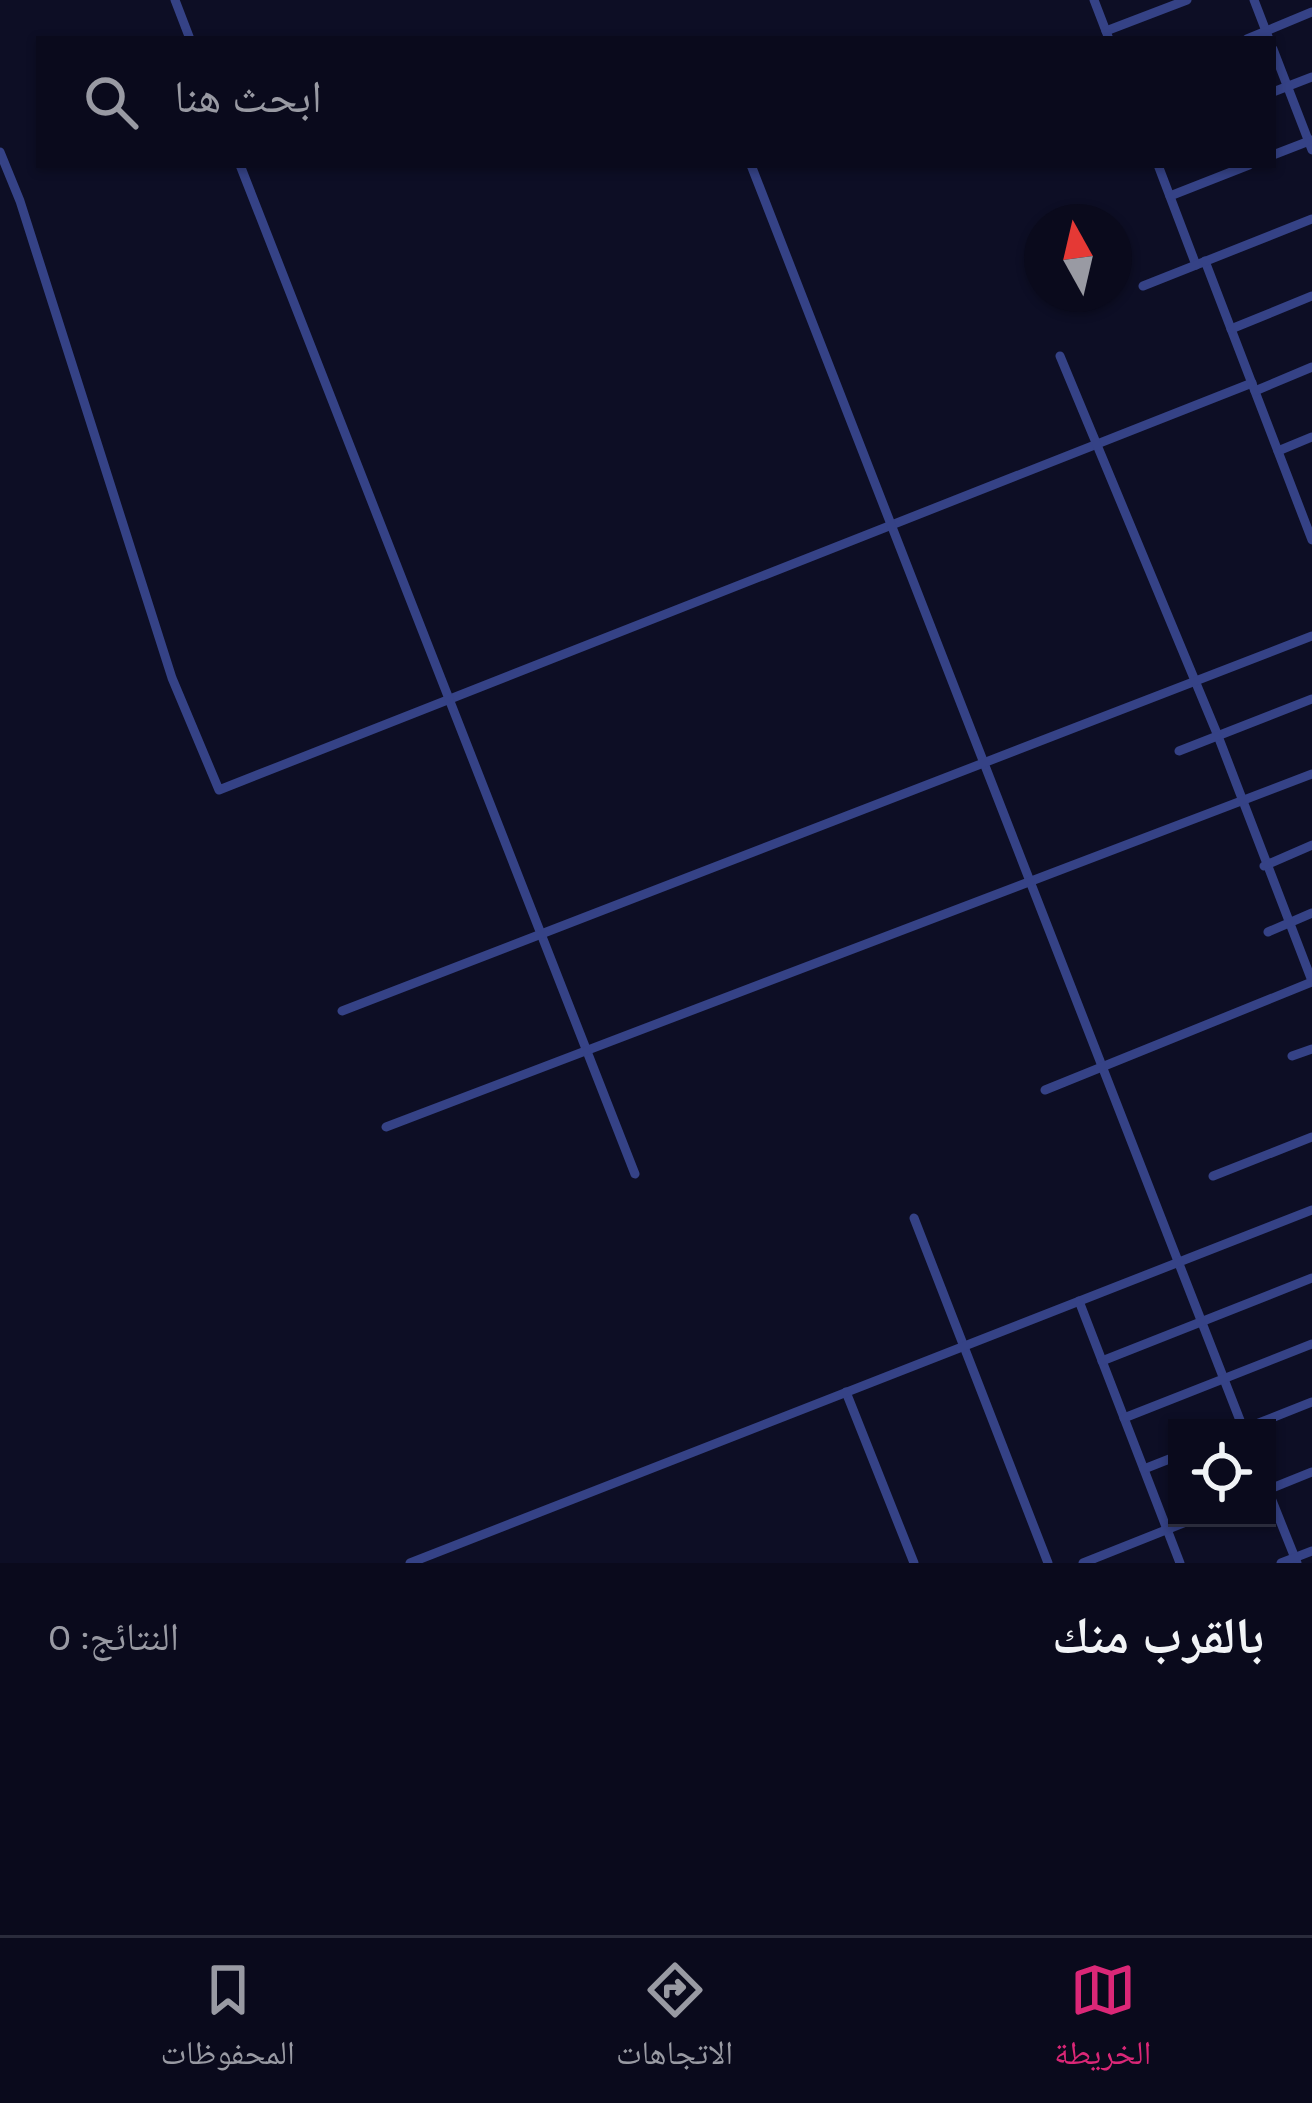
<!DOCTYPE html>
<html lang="ar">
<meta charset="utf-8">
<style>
:root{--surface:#0a0a1c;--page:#131325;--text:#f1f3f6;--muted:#999aa3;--line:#2a2b3b;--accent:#db2777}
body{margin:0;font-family:Karla,"Noto Naskh Arabic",sans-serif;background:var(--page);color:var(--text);direction:rtl}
.controls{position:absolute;right:36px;bottom:36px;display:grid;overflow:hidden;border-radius:0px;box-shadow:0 3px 9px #0004}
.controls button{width:108px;height:108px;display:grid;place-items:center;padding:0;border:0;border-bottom:3px solid var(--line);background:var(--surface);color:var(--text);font:60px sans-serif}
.compass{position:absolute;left:1024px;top:204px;width:108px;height:108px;border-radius:50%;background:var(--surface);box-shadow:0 3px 9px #0004;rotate:352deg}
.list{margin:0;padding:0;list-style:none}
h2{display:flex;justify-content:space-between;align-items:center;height:156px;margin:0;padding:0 48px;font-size:51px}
h2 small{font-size:39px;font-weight:400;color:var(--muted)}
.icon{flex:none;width:66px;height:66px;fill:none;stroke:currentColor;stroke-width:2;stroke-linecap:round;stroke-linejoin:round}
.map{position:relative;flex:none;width:1312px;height:1563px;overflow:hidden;direction:ltr}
.search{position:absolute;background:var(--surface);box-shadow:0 3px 9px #0004;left:36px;right:36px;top:36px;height:132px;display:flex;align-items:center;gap:30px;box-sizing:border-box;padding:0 42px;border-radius:0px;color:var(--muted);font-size:45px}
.sheet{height:372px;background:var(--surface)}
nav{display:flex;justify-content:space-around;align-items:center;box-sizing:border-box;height:168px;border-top:3px solid var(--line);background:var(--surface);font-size:33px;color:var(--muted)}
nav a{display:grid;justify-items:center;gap:6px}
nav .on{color:var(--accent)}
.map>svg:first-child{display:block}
</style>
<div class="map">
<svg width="1312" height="1563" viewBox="0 0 1312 1563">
<rect width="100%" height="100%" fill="#0d0e25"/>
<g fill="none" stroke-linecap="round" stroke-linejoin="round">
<g stroke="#354286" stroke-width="9">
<path d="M 175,0 L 190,39"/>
<path d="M 1094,0 L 1109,39"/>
<path d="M 1254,0 L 1269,39"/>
<path d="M 1106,31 L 1187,0"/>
<path d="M 1247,39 L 1312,12"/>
<path d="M 1273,49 L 1312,150"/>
<path d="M 1273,92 L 1312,77"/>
<path d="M 0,152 L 20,201 L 172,678 L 219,790 L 1252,383"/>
<path d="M 1273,155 L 1312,140"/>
<path d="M 240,165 L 635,1174"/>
<path d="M 751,165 L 1243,1428"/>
<path d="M 1158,165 L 1196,265"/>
<path d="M 1170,196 L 1249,165"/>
<path d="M 1205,261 L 1312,540"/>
<path d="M 1143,286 L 1312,219"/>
<path d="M 1231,329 L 1312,296"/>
<path d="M 1060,356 L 1218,736 L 1312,981"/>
<path d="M 1255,391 L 1312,367"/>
<path d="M 1278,451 L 1312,437"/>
<path d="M 1179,751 L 1312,699"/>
<path d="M 1264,866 L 1312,845"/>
<path d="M 1268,932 L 1312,913"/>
<path d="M 342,1011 L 1312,636"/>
<path d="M 1292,1056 L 1312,1049"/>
<path d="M 1045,1090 L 1312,982"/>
<path d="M 386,1127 L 1312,774"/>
<path d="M 1213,1176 L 1312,1137"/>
<path d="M 914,1218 L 1048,1563"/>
<path d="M 1079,1301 L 1180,1563"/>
<path d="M 1102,1361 L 1312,1278"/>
<path d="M 846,1392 L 914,1563"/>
<path d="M 1124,1418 L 1312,1344"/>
<path d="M 1246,1428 L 1312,1402"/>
<path d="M 1144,1469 L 1177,1456"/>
<path d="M 1267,1488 L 1297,1563"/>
<path d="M 1267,1490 L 1312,1472"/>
<path d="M 410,1563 L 1312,1210"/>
<path d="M 1083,1563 L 1196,1518"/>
<path d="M 1281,1563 L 1312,1551"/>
</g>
</g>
</svg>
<div class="controls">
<button><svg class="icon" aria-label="locate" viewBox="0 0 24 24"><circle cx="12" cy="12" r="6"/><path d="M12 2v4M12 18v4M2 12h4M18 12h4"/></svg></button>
</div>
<svg class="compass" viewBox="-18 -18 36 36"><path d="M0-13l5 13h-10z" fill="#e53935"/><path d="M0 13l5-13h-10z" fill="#999aa3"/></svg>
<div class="search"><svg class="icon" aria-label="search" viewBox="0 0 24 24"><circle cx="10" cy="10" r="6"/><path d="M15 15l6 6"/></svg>ابحث هنا</div>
</div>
<section class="sheet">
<h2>بالقرب منك<small>النتائج: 0</small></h2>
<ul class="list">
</ul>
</section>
<nav>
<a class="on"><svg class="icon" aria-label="map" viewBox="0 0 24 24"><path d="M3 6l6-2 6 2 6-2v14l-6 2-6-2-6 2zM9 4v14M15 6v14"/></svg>الخريطة</a>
<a><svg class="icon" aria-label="directions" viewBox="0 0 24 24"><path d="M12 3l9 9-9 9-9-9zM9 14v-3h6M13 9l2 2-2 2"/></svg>الاتجاهات</a>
<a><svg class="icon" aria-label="saved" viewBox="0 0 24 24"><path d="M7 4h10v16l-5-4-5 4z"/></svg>المحفوظات</a>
</nav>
